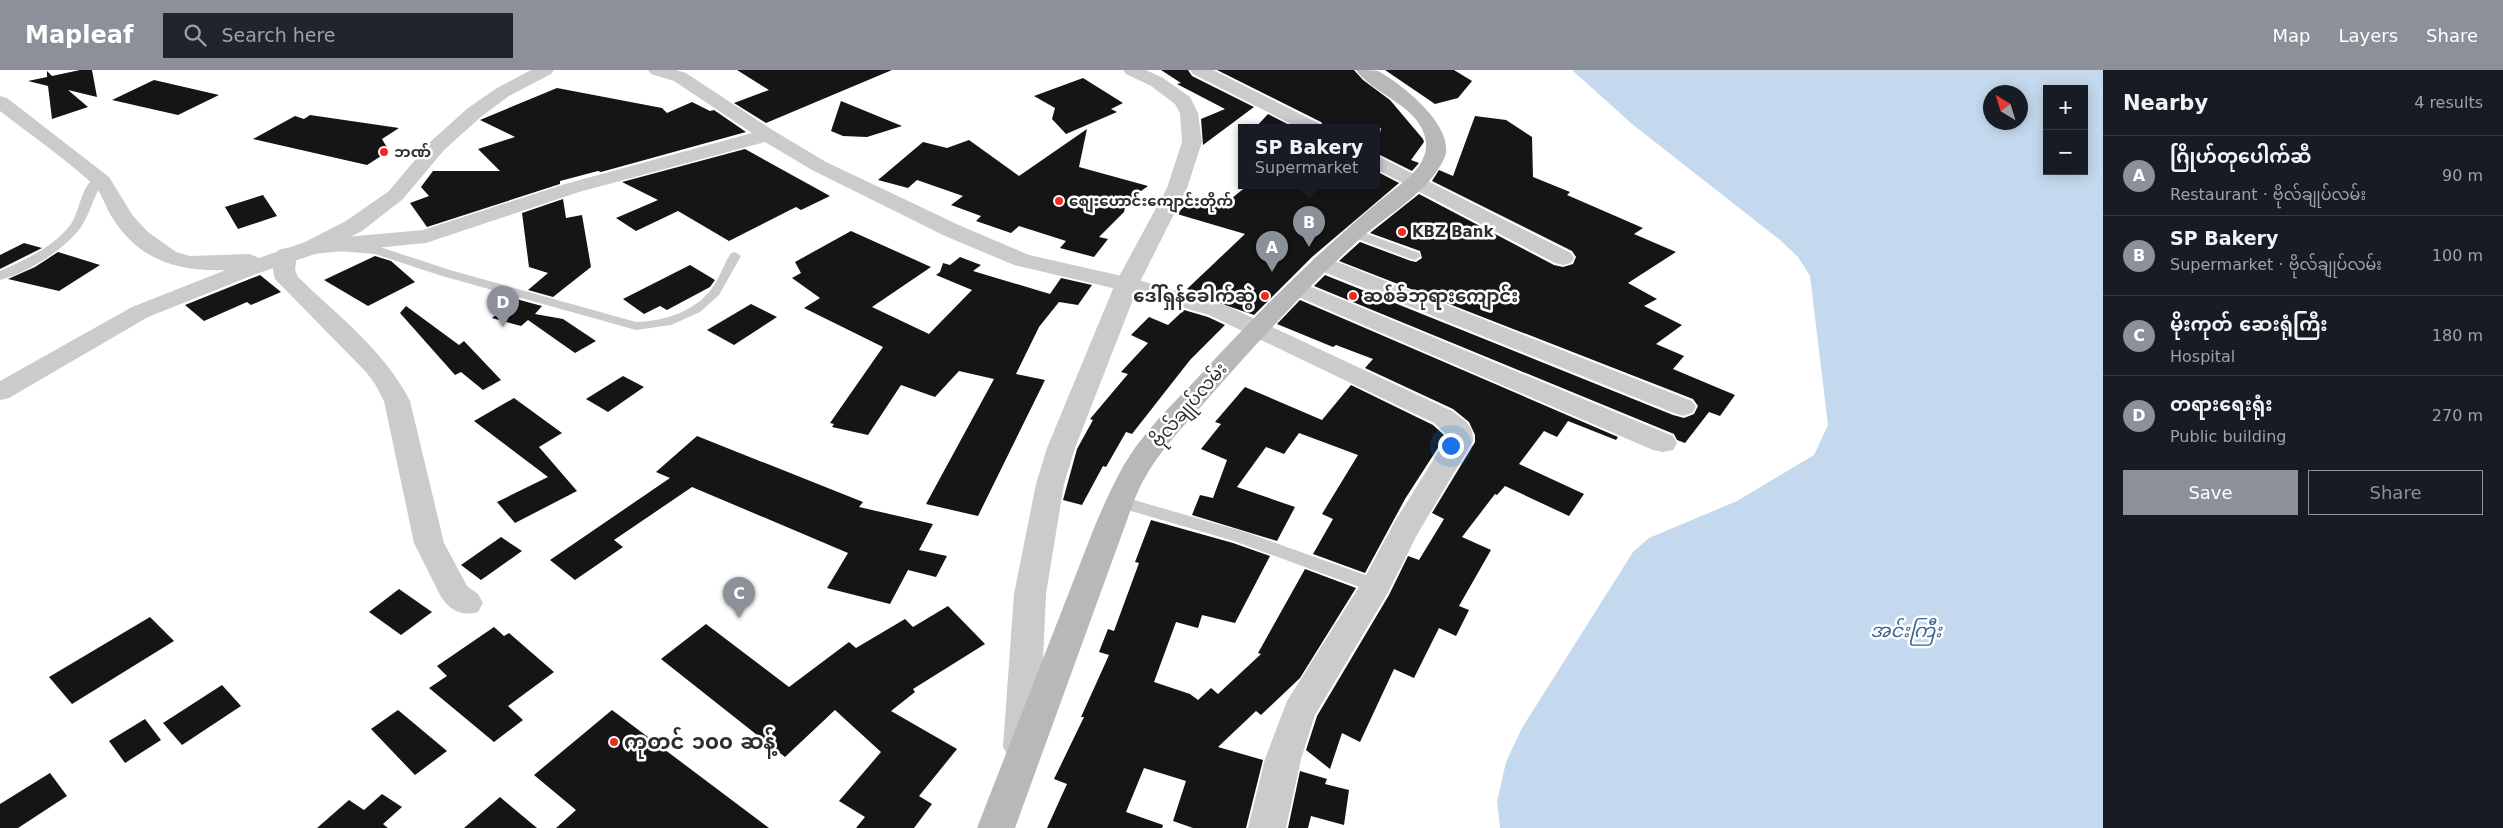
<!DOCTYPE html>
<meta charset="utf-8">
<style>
:root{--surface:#171b24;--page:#20242c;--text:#f1f3f6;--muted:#9ea1a6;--line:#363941;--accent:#8c9099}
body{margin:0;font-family:"DejaVu Sans","Noto Sans Myanmar",sans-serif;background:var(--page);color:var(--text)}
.controls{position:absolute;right:15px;top:15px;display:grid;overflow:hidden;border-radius:0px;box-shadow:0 2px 12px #0003}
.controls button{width:45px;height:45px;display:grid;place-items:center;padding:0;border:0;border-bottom:1px solid var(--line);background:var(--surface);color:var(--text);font:25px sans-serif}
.compass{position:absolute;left:1983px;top:15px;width:45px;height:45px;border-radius:50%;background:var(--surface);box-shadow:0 2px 12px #0003;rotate:322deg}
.you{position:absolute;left:1450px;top:375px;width:18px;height:18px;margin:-12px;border:4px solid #fff;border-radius:50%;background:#1a73e8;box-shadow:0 0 0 8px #1a73e833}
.badge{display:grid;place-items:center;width:32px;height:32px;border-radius:50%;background:var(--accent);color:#fff;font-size:16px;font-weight:700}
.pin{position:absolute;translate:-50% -41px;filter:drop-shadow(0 1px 2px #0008)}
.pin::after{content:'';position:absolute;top:26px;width:18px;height:15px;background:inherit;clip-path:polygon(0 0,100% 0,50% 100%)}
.popup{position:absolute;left:1238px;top:54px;width:142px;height:65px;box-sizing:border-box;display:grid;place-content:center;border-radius:0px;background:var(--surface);filter:drop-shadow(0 1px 4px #0005);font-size:16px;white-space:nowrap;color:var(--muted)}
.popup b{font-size:19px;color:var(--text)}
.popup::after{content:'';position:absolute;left:50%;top:100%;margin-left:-10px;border:10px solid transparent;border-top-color:var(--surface)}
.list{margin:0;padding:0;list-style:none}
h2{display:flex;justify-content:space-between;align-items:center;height:65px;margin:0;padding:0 20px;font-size:21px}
h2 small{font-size:16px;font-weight:400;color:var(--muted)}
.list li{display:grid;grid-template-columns:32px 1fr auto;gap:15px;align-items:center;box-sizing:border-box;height:80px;padding:0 20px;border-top:1px solid var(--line)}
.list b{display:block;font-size:19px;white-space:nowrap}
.list p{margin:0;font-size:16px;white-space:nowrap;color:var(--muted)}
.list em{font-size:16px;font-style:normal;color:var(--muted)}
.actions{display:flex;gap:10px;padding:15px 20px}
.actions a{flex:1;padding:11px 0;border:1px solid var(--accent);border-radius:0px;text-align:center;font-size:18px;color:var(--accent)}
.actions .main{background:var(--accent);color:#fff}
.icon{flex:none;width:28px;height:28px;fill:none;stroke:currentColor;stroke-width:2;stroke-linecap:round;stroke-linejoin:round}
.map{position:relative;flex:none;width:2103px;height:758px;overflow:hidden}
header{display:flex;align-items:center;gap:30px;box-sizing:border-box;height:70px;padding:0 25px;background:var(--accent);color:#fff}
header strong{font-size:24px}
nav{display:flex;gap:28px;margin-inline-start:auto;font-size:18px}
.search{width:350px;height:45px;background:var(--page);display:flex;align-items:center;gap:12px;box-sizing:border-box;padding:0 18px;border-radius:0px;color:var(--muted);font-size:19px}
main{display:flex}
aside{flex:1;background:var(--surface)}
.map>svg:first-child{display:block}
</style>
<header>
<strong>Mapleaf</strong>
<div class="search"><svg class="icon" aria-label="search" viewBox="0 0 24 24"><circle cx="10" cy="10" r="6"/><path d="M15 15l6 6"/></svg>Search here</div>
<nav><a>Map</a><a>Layers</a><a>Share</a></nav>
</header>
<main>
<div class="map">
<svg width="2103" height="758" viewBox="0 0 2103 758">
<rect width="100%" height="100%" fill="#fff"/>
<path fill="#c5d9ee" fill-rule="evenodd" d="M 1572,0 L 2103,0 L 2103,758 L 1500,758 L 1497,732 L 1506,692 L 1522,658 L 1633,482 L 1649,468 L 1737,431 L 1814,385 L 1828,355 L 1810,206 L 1798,187 L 1780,170 L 1632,54 ZM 2047,19 L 2084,19 L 2084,101 L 2047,101 ZM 1990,22 L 2020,22 L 2020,52 L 1990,52 Z"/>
<g fill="#151515">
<path d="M 80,0 L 92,0 L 97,27 L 68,20 L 88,37 L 52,49 L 48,16 L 28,11 L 47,7 L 47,1 L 52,6 Z"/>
<path d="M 737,0 L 892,0 L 766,53 L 734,33 L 769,20 Z"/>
<path d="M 1161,0 L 1188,0 L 1192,6 L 1254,37 L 1203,75 L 1201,49 L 1225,39 L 1177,14 L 1181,13 Z"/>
<path d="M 1217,0 L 1354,0 L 1363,10 L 1390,30 L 1423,69 L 1424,72 L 1411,90 L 1419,93 L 1412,101 L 1376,83 L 1381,58 L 1325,58 L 1321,52 Z"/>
<path d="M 1385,0 L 1454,0 L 1472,11 L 1458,28 L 1435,34 Z"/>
<path d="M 1083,8 L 1123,33 L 1111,39 L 1117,42 L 1066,64 L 1052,49 L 1055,38 L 1034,26 Z"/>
<path d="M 154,10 L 219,25 L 178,45 L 112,30 Z"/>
<path d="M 557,18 L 662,38 L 667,43 L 692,32 L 710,41 L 714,40 L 746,62 L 601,102 L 598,101 L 560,111 L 560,114 L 427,157 L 410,133 L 429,126 L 421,117 L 433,101 L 500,101 L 478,79 L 515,67 L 480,50 Z"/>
<path d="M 841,31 L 902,56 L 867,67 L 843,66 L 831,61 Z"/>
<path d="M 1268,44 L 1295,58 L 1255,58 Z"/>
<path d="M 310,45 L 399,58 L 382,69 L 389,81 L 367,95 L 253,69 L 295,46 L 304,49 Z"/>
<path d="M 1475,46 L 1506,50 L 1532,67 L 1533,107 L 1570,122 L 1567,125 L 1643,158 L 1634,164 L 1676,182 L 1628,213 L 1657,229 L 1644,236 L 1682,255 L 1656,274 L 1684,286 L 1673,299 L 1735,325 L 1720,346 L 1709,342 L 1685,373 L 1677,370 L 1674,364 L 1314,216 L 1325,205 L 1673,345 L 1684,348 L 1694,344 L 1698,336 L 1693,329 L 1339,191 L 1360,172 L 1411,191 L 1416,192 L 1422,188 L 1420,181 L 1370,163 L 1419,124 L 1554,195 L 1563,197 L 1573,194 L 1576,187 L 1572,181 L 1432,111 L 1439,100 L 1453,106 Z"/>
<path d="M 1087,59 L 1079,97 L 1148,116 L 1126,132 L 1124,142 L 1099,167 L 1108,169 L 1094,187 L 1060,178 L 1066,171 L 1019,156 L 1011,163 L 976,151 L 981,146 L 951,135 L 963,126 L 917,110 L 908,118 L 878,110 L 923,72 L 947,78 L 969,70 L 1019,106 Z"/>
<path d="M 745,79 L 830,126 L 801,140 L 796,137 L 729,171 L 678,141 L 636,161 L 616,148 L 658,130 L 622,112 Z"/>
<path d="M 1376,101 L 1399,113 L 1312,187 L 1254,245 L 1199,226 L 1201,224 L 1187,219 L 1245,164 L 1177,144 L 1192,128 L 1222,136 L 1247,116 L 1376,116 Z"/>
<path d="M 263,125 L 277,146 L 238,159 L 225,137 Z"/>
<path d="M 563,129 L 566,148 L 582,145 L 591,197 L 553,227 L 528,220 L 548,203 L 529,197 L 522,143 Z"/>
<path d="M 851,161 L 931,197 L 872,237 L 929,264 L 972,220 L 936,205 L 940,202 L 943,193 L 950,195 L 960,187 L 981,195 L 973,201 L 1050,224 L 1061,208 L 1092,215 L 1078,235 L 1059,232 L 1039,257 L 1016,304 L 1045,310 L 978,446 L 926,434 L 994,309 L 959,301 L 935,327 L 901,315 L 868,365 L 832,357 L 834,354 L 830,353 L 883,277 L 804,238 L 820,228 L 792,208 L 801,203 L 795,192 Z"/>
<path d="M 24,173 L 42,178 L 0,199 L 0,185 Z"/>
<path d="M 58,182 L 100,195 L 59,221 L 8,209 L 35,197 Z"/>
<path d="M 375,186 L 391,191 L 415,212 L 368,236 L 324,210 Z"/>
<path d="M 690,195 L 715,210 L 710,217 L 667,240 L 660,236 L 644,244 L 623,229 Z"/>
<path d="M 260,205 L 281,222 L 251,235 L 247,232 L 204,251 L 185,235 Z"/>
<path d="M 516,229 L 542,236 L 535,244 L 563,249 L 596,271 L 575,283 L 528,250 L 521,256 L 492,248 Z"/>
<path d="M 1300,230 L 1618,367 L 1616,370 L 1568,351 L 1557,367 L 1544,361 L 1519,394 L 1584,424 L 1569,446 L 1505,416 L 1497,425 L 1495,424 L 1462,467 L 1491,480 L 1459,536 L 1469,540 L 1456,566 L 1439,558 L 1414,608 L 1394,599 L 1360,672 L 1342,663 L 1330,699 L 1306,680 L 1317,646 L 1389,525 L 1408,486 L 1419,490 L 1444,449 L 1432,443 L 1475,372 L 1475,365 L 1469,352 L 1453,339 L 1365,298 L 1373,289 L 1336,275 L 1333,277 L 1277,254 Z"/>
<path d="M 751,234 L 777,247 L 734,275 L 707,260 Z"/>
<path d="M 406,236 L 459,275 L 464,271 L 501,310 L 483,320 L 461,302 L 455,305 L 400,243 Z"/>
<path d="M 1184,240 L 1208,247 L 1225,255 L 1190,290 L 1132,364 L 1126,362 L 1106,397 L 1103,396 L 1082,435 L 1063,430 L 1077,379 L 1093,350 L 1090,349 L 1128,304 L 1121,302 L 1148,273 L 1131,265 L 1149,247 L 1168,255 Z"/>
<path d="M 623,306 L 644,317 L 608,342 L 586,329 Z"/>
<path d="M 1351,315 L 1433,355 L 1444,365 L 1443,370 L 1405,429 L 1365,503 L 1313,484 L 1333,449 L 1322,444 L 1358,385 L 1299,363 L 1284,384 L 1266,377 L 1237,417 L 1295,437 L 1277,471 L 1192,445 L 1200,425 L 1213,428 L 1227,390 L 1201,379 L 1221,354 L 1215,352 L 1245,317 L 1322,350 Z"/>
<path d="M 514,328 L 562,363 L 539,377 L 577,421 L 515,453 L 497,432 L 548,407 L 474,351 Z"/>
<path d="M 697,366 L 863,432 L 859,437 L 933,454 L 919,480 L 947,486 L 936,507 L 908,500 L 890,534 L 827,518 L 848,483 L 692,417 L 614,470 L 623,477 L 575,510 L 550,490 L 670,408 L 656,402 Z"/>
<path d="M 1151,450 L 1233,473 L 1270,486 L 1235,553 L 1202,545 L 1198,558 L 1176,552 L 1154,612 L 1190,624 L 1198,630 L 1211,618 L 1218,624 L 1261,584 L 1258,583 L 1305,499 L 1356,518 L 1300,608 L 1261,645 L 1256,641 L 1218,677 L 1263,690 L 1246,758 L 1193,758 L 1173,751 L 1186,711 L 1144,698 L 1126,742 L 1163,755 L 1162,758 L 1047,758 L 1067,714 L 1054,709 L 1084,647 L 1081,647 L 1109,585 L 1099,582 L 1108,559 L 1114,561 L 1139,493 L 1135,492 Z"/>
<path d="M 501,467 L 522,481 L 481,510 L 461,495 Z"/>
<path d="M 399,519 L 432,542 L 401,565 L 369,542 Z"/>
<path d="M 948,536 L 985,574 L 913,619 L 915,622 L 891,641 L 957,679 L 919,726 L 932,734 L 914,758 L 856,758 L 865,747 L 839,731 L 881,682 L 835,640 L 785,687 L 661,589 L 706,554 L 789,617 L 849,572 L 856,578 L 905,549 L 913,557 Z"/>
<path d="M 150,547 L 174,571 L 72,634 L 49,607 Z"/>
<path d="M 494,557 L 504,566 L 509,563 L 554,602 L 508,636 L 523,650 L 494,672 L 429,618 L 447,606 L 437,596 Z"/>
<path d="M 222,615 L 241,636 L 182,675 L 163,653 Z"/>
<path d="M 398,640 L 447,681 L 415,705 L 371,659 Z"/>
<path d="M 612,640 L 769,758 L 556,758 L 576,740 L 534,705 Z"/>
<path d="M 145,649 L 161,670 L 125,693 L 109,671 Z"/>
<path d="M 1300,701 L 1327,709 L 1325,714 L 1349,720 L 1344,755 L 1311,746 L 1308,758 L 1288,758 Z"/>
<path d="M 50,703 L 67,726 L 18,758 L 0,758 L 0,734 Z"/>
<path d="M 382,724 L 402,737 L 383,754 L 388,758 L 317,758 L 349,730 L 364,740 Z"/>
<path d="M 500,727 L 537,758 L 464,758 Z"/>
</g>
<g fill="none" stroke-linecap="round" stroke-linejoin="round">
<g fill="#cbcbcb" fill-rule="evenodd">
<path d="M 100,106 L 106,109 C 93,125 93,137 83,154 C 68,178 27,203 0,210 L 0,201 C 25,190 54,177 71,154 C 81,140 81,110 100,106 Z"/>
<path d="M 1354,159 L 1419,183 L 1421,186 L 1415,190 L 1411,189 L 1350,166 L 1348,163 Z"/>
<path d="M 342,174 L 380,177 L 450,200 L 636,252 C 664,251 695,242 712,218 C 720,207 724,194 731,183 L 735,182 L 741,186 L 719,225 L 700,242 L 671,255 L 636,260 L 442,206 L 375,184 L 338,181 L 336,178 L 338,175 Z"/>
<path d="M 1120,426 L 1245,462 L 1382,511 L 1384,516 L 1382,521 L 1376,523 L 1234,471 L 1114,436 L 1112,432 L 1114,428 Z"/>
</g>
<g fill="#cbcbcb" fill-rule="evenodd">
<path d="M 648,0 L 676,0 L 686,3 L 774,61 L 826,92 L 961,156 L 1029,185 L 1135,209 L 1225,235 L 1452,341 C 1464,350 1474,355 1473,371 L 1418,463 L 1387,524 L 1315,645 L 1301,689 L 1286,758 L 1248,758 L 1265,689 L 1287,631 L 1364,509 L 1394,453 L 1445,371 L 1446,364 L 1434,353 L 1209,245 L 1121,220 L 1014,195 L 945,166 L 812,100 L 765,72 L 579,122 L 426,173 L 313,184 L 305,182 L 302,177 L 305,172 L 313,170 L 423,160 L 565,114 L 752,63 L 674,11 L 651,4 Z"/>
<path d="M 1190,0 L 1213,0 L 1320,54 L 1323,58 L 1299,58 L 1193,4 Z"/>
<path d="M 1376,85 L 1571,183 L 1574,188 L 1571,193 L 1563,195 L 1555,193 L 1376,99 Z"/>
<path d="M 286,178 L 294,180 L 297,185 L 295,200 L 298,207 C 337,245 385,281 410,331 L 444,473 L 467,516 L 478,524 L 483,533 L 478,542 C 461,547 449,540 440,525 L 414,473 L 384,331 L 375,314 L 366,302 L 275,209 C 272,199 272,189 278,180 Z"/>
<path d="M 1322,186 L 1692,331 L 1696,337 L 1692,343 L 1683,346 L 1674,343 L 1314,198 L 1311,193 L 1314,188 Z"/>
<path d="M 1297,211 L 1673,366 L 1677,373 L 1673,380 L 1663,382 L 1653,380 L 1289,223 L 1285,218 L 1289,213 Z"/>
</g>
<g fill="#cbcbcb" fill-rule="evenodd">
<path d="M 531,0 L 554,0 L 551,4 L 509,26 L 482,46 L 444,80 L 403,129 L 362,161 L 321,182 L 256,204 L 148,247 L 9,328 L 0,330 L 0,311 L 132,237 L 226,200 C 178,202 138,190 112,147 C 105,137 102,122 93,114 C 64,88 31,65 0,41 L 0,26 L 7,28 L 109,107 L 133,146 L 148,162 L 176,182 L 190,186 L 250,184 L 259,188 L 305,172 L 346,151 L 389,121 L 430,72 L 468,38 L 497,18 Z"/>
<path d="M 1123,0 L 1146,0 L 1163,8 L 1190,27 L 1198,43 L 1202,72 L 1187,118 L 1139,214 L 1075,378 L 1064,414 L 1046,524 L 1039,677 L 1033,688 L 1021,692 L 1009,688 L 1003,677 L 1014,524 L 1036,414 L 1047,378 L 1115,214 L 1167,118 L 1182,72 L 1180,43 L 1175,34 L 1151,16 L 1126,4 Z"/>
</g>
<path fill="#b8b8b8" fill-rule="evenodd" d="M 1356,0 C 1363,0 1373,0 1378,1 C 1402,14 1458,58 1444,89 C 1428,122 1389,144 1362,167 C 1308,216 1259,271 1211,325 C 1187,353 1160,379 1143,411 C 1136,424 1131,439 1126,453 L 1015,758 L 977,758 L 1096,453 C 1109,424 1121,395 1141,370 C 1159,346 1182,325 1202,303 C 1259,241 1318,182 1382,129 C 1400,114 1428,98 1426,72 C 1422,36 1373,25 1356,0 Z"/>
</g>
<g fill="#f12923" stroke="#fff" stroke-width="2">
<circle cx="384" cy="82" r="5"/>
<circle cx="1059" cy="131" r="5"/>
<circle cx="1402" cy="162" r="5"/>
<circle cx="1265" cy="226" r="5"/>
<circle cx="1353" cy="226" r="5"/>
<circle cx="614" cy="672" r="5"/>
</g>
<g text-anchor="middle" stroke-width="5" stroke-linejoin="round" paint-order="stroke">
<g font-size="15" font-weight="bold" fill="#2e2e2e" stroke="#fff" text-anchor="start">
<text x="394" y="87">ဘဏ်</text>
<text x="1069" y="136">စျေးဟောင်းကျောင်းတိုက်</text>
<text x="1412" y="167">KBZ Bank</text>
</g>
<g font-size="18" font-weight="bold" fill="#2e2e2e" stroke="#fff" text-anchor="end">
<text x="1255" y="232">ဒေါ်ရှန်ခေါက်ဆွဲ</text>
<text x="1363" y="232" text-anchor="start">ဆစ်ခ်ဘုရားကျောင်း</text>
</g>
<g font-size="18" fill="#2e2e2e" stroke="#fff">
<text transform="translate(1189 335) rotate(-49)" y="6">ဗိုလ်‌ချုပ်‌လမ်း</text>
</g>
<g font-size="19" font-style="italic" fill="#366695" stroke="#fff">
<text x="1906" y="567">အင်းကြီး</text>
</g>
<g font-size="21" font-weight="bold" fill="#2e2e2e" stroke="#fff" text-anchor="start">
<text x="624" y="679">ကုတင် ၁၀၀ ဆန့်</text>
</g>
</g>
</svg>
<div class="controls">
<button>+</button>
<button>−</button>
</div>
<svg class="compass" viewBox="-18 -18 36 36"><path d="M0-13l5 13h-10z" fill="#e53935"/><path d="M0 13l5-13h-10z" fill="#9ea1a6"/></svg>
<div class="you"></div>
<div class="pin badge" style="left:1272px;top:202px">A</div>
<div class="pin badge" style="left:1309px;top:177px">B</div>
<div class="popup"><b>SP Bakery</b>Supermarket</div>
<div class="pin badge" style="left:739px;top:548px">C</div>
<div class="pin badge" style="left:503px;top:257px">D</div>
</div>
<aside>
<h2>Nearby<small>4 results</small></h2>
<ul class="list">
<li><span class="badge">A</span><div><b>ဂြိုဟ်တုပေါက်ဆီ</b><p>Restaurant · ဗိုလ်‌ချုပ်‌လမ်း</p></div><em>90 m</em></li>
<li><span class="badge">B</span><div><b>SP Bakery</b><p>Supermarket · ဗိုလ်‌ချုပ်‌လမ်း</p></div><em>100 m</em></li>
<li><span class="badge">C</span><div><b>မိုးကုတ်‌ ‌ဆေးရုံကြီး</b><p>Hospital</p></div><em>180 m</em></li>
<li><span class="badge">D</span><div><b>တရားရေးရုံး</b><p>Public building</p></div><em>270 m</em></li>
</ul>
<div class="actions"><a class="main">Save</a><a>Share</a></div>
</aside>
</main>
